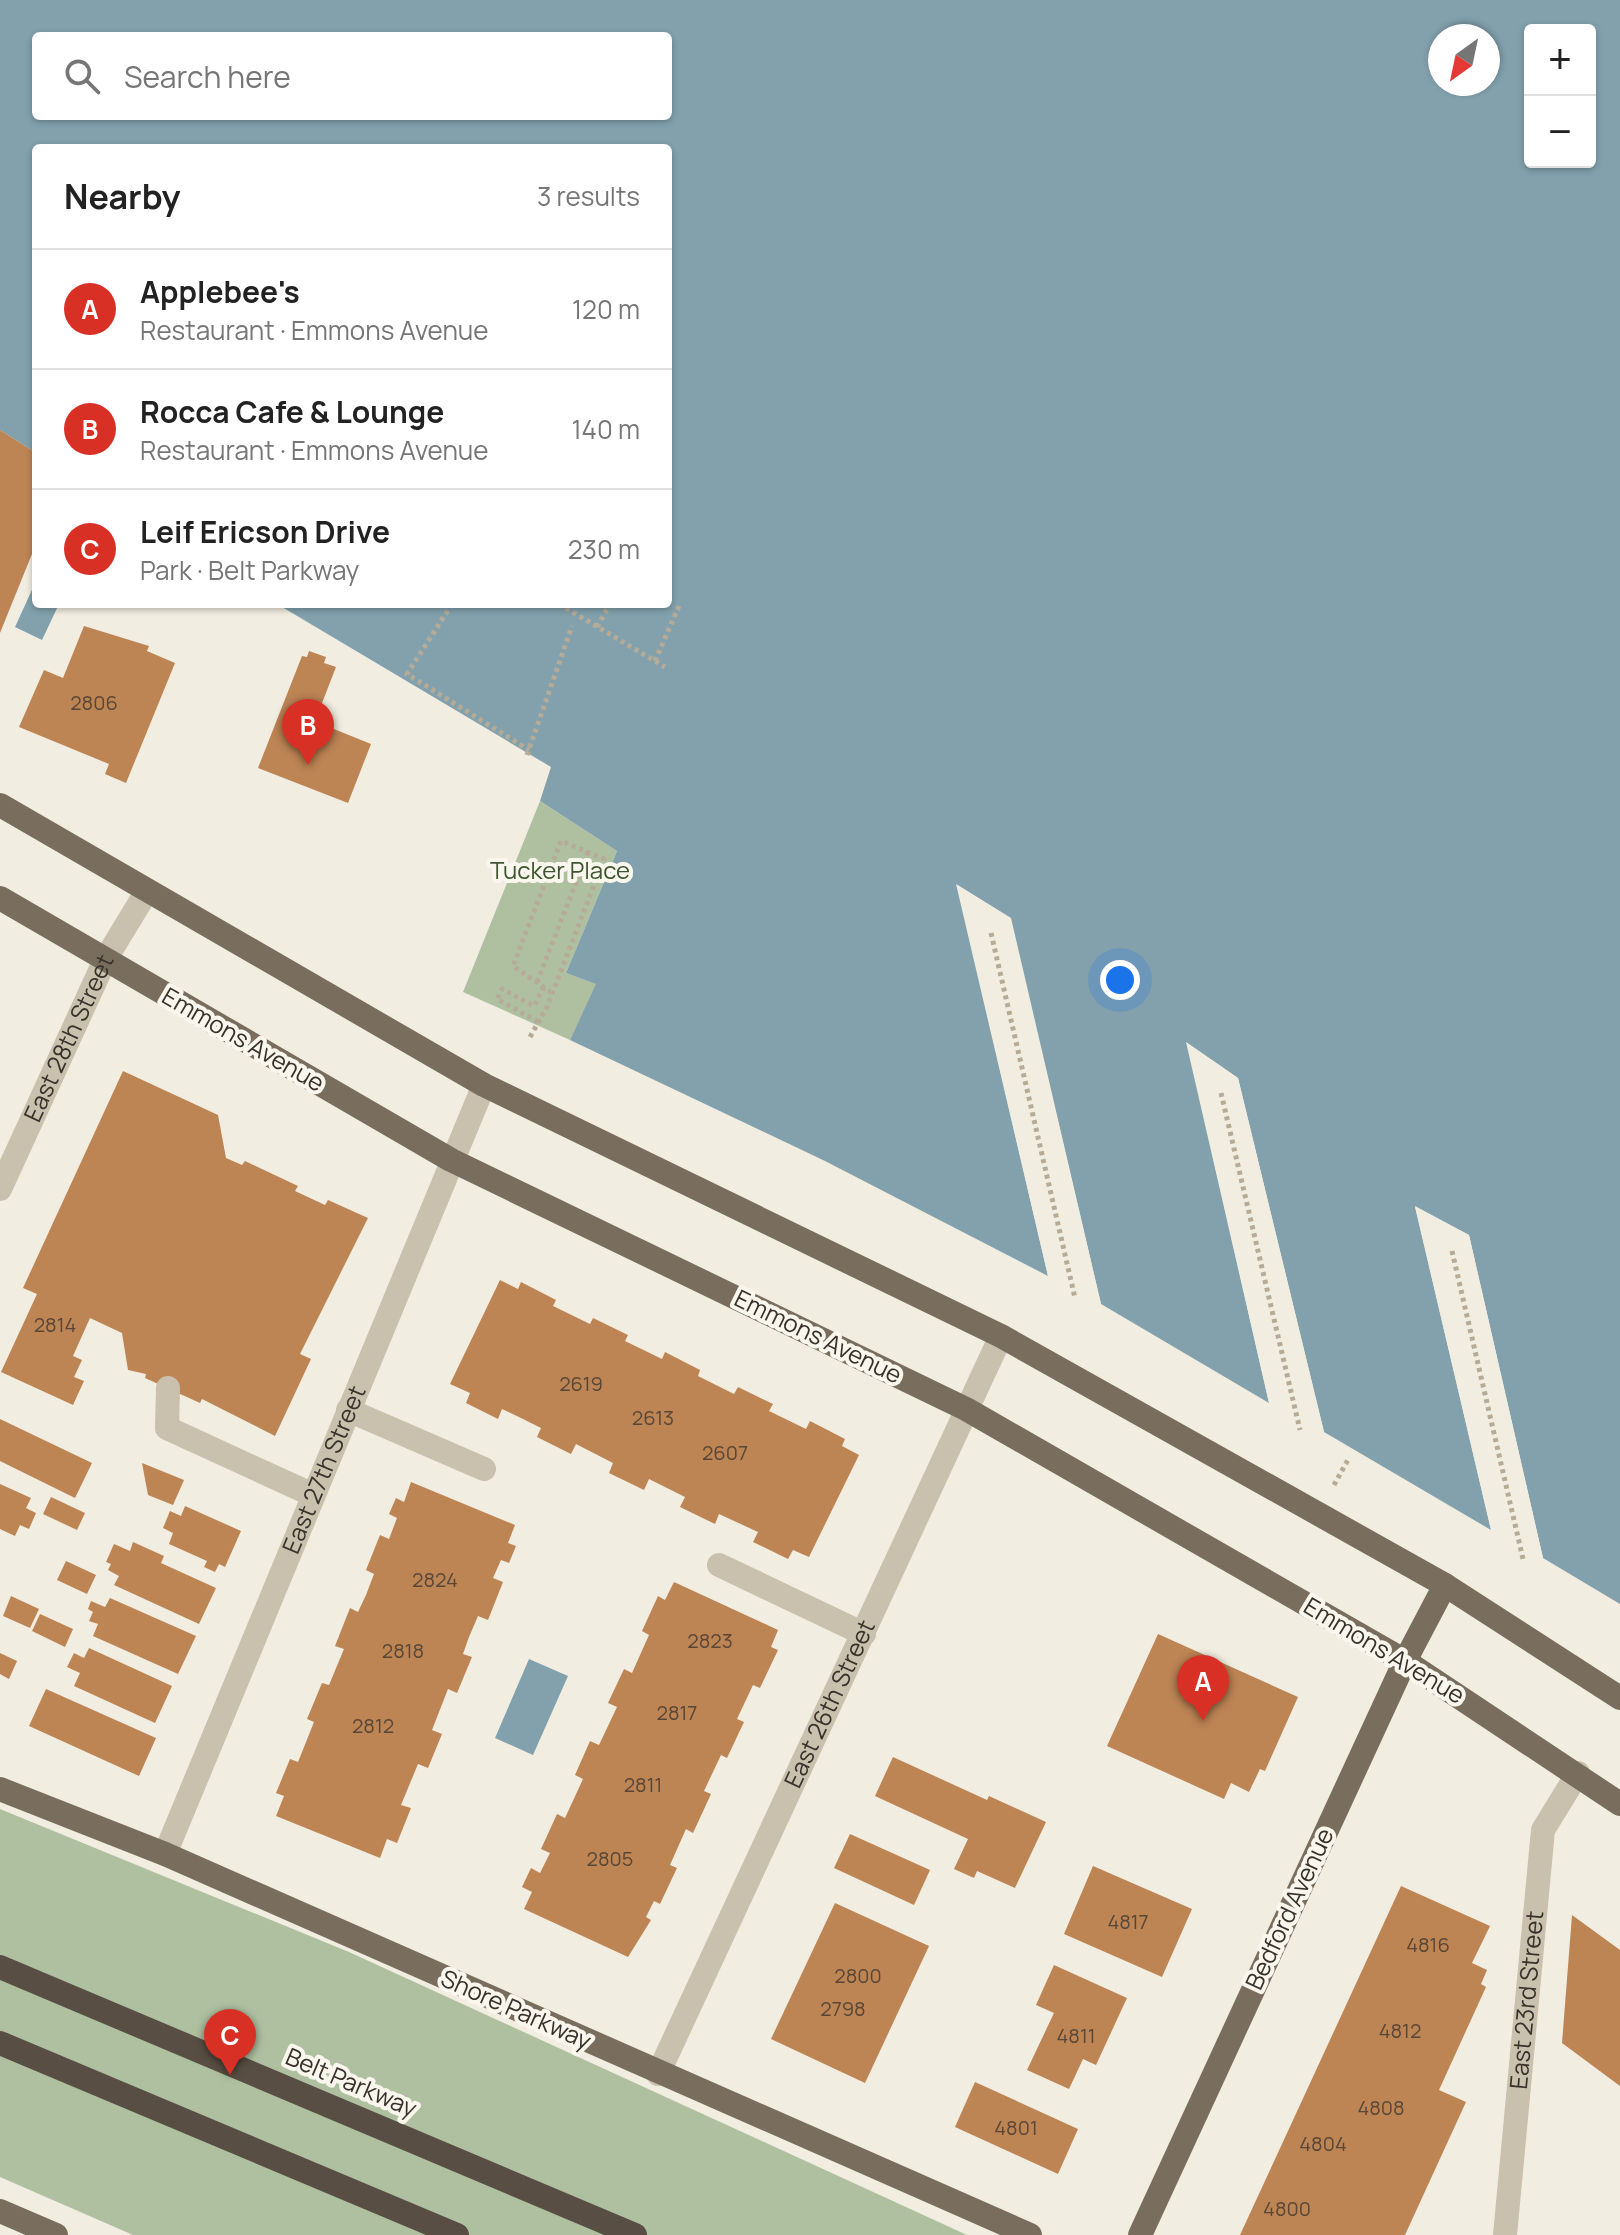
<!DOCTYPE html>
<meta charset="utf-8">
<style>
:root{--surface:#fff;--page:#f2f2f2;--text:#222;--muted:#767676;--line:#e0e0e0;--accent:#d93025}
body{margin:0;font-family:Manrope,sans-serif;background:var(--page);color:var(--text)}
.controls{position:absolute;right:24px;top:24px;display:grid;overflow:hidden;border-radius:8px;box-shadow:0 2px 6px #0004}
.controls button{width:72px;height:72px;display:grid;place-items:center;padding:0;border:0;border-bottom:2px solid var(--line);background:var(--surface);color:var(--text);font:40px sans-serif}
.compass{position:absolute;left:1428px;top:24px;width:72px;height:72px;border-radius:50%;background:var(--surface);box-shadow:0 2px 6px #0004;rotate:213deg}
.you{position:absolute;left:1120px;top:980px;width:28px;height:28px;margin:-20px;border:6px solid #fff;border-radius:50%;background:#1a73e8;box-shadow:0 0 0 12px #1a73e833}
.badge{display:grid;place-items:center;width:52px;height:52px;border-radius:50%;background:var(--accent);color:#fff;font-size:26px;font-weight:700}
.pin{position:absolute;translate:-50% -66px;filter:drop-shadow(0 2px 4px #0008)}
.pin::after{content:'';position:absolute;top:42px;width:28px;height:24px;background:inherit;clip-path:polygon(0 0,100% 0,50% 100%)}
.list{margin:0;padding:0;list-style:none}
h2{display:flex;justify-content:space-between;align-items:center;height:104px;margin:0;padding:0 32px;font-size:34px}
h2 small{font-size:26px;font-weight:400;color:var(--muted)}
.list li{display:grid;grid-template-columns:52px 1fr auto;gap:24px;align-items:center;box-sizing:border-box;height:120px;padding:0 32px;border-top:2px solid var(--line)}
.list b{display:block;font-size:30px;white-space:nowrap}
.list p{margin:0;font-size:26px;white-space:nowrap;color:var(--muted)}
.list em{font-size:26px;font-style:normal;color:var(--muted)}
.icon{flex:none;width:44px;height:44px;fill:none;stroke:currentColor;stroke-width:2;stroke-linecap:round;stroke-linejoin:round}
.map{position:relative;flex:none;width:1620px;height:2235px;overflow:hidden}
.search{position:absolute;background:var(--surface);box-shadow:0 2px 6px #0004;left:32px;top:32px;width:640px;height:88px;display:flex;align-items:center;gap:20px;box-sizing:border-box;padding:0 28px;border-radius:8px;color:var(--muted);font-size:30px}
.panel{position:absolute;background:var(--surface);box-shadow:0 2px 6px #0004;left:32px;top:144px;width:640px;height:464px;border-radius:8px}
.map>svg:first-child{display:block}
</style>
<div class="map">
<svg width="1620" height="2235" viewBox="0 0 1620 2235">
<rect width="100%" height="100%" fill="#f2ede1"/>
<g fill="#afc0a1">
<path d="M 540,801 L 617,851 L 566,973 L 597,984 L 570,1040 L 463,992 Z"/>
<path d="M 0,1809 L 349,1952 L 967,2235 L 133,2235 L 0,2177 Z"/>
</g>
<g fill="#82a1ad" fill-rule="evenodd">
<path d="M 0,0 L 1620,0 L 1620,1604 L 1543,1558 L 1469,1235 L 1415,1207 L 1491,1530 L 1324,1432 L 1238,1078 L 1187,1043 L 1269,1403 L 1101,1304 L 1010,918 L 957,885 L 1048,1276 L 825,1161 L 570,1040 L 596,984 L 566,973 L 617,851 L 540,801 L 551,767 L 277,604 L 668,604 L 668,148 L 36,148 L 36,453 L 0,430 ZM 1530,30 L 1590,30 L 1590,162 L 1530,162 ZM 36,36 L 668,36 L 668,116 L 36,116 ZM 1440,36 L 1488,36 L 1488,84 L 1440,84 Z"/>
<path d="M 36,581 L 36,604 L 59,604 L 42,640 L 15,627 Z"/>
<path d="M 529,1659 L 568,1676 L 533,1755 L 495,1738 Z"/>
</g>
<g fill="#f2ede1">
<path d="M 956,884 L 1011,918 L 1101,1304 L 1097,1301 L 1007,920 L 963,893 L 1052,1278 L 1048,1276 Z"/>
<path d="M 1186,1042 L 1238,1078 L 1324,1432 L 1320,1429 L 1234,1081 L 1193,1052 L 1273,1405 L 1269,1403 Z"/>
<path d="M 1415,1206 L 1469,1235 L 1543,1558 L 1539,1555 L 1465,1237 L 1421,1214 L 1494,1532 L 1491,1530 Z"/>
</g>
<g fill="#bd8454">
<path d="M 0,430 L 36,453 L 36,544 L 0,633 Z"/>
<path d="M 84,626 L 149,646 L 147,651 L 175,663 L 126,783 L 105,774 L 109,764 L 19,727 L 44,670 L 63,678 Z"/>
<path d="M 309,651 L 326,657 L 324,663 L 336,667 L 317,716 L 326,719 L 324,725 L 371,744 L 348,803 L 258,768 L 302,656 L 307,657 Z"/>
<path d="M 123,1071 L 218,1115 L 226,1158 L 242,1165 L 245,1161 L 298,1186 L 295,1191 L 325,1205 L 328,1200 L 368,1218 L 300,1354 L 311,1359 L 275,1436 L 202,1399 L 200,1403 L 145,1378 L 146,1374 L 128,1370 L 122,1333 L 90,1318 L 73,1356 L 82,1360 L 74,1377 L 84,1381 L 73,1405 L 1,1372 L 37,1294 L 23,1288 Z"/>
<path d="M 500,1280 L 518,1289 L 521,1282 L 556,1300 L 553,1306 L 590,1324 L 593,1318 L 628,1335 L 625,1341 L 662,1359 L 665,1352 L 700,1370 L 698,1376 L 734,1394 L 738,1387 L 773,1404 L 769,1411 L 806,1429 L 810,1421 L 845,1439 L 842,1446 L 859,1455 L 809,1557 L 793,1550 L 788,1559 L 753,1542 L 758,1532 L 719,1514 L 715,1524 L 680,1507 L 685,1497 L 649,1479 L 644,1490 L 609,1473 L 613,1463 L 576,1444 L 571,1454 L 537,1437 L 541,1428 L 521,1418 L 502,1409 L 498,1419 L 466,1403 L 470,1393 L 450,1384 Z"/>
<path d="M 0,1419 L 92,1463 L 75,1498 L 0,1461 Z"/>
<path d="M 142,1463 L 184,1480 L 173,1505 L 148,1495 Z"/>
<path d="M 411,1482 L 515,1525 L 508,1543 L 516,1546 L 509,1563 L 501,1560 L 493,1578 L 503,1582 L 488,1620 L 478,1616 L 469,1637 L 463,1654 L 472,1657 L 457,1693 L 448,1689 L 432,1730 L 442,1734 L 428,1768 L 418,1764 L 401,1805 L 411,1808 L 397,1843 L 387,1839 L 380,1858 L 276,1816 L 284,1796 L 276,1793 L 290,1759 L 298,1762 L 314,1722 L 307,1719 L 322,1683 L 329,1685 L 344,1649 L 335,1646 L 350,1608 L 358,1612 L 366,1595 L 374,1574 L 366,1570 L 380,1535 L 389,1539 L 397,1518 L 389,1514 L 396,1498 L 404,1502 Z"/>
<path d="M 0,1484 L 31,1498 L 26,1508 L 36,1513 L 29,1529 L 20,1525 L 15,1536 L 0,1529 Z"/>
<path d="M 51,1497 L 85,1513 L 77,1530 L 43,1514 Z"/>
<path d="M 185,1506 L 241,1531 L 225,1567 L 219,1564 L 215,1572 L 204,1567 L 207,1561 L 169,1544 L 173,1533 L 163,1528 L 170,1511 L 181,1516 Z"/>
<path d="M 133,1542 L 164,1556 L 161,1563 L 216,1588 L 199,1624 L 114,1585 L 119,1576 L 108,1570 L 111,1564 L 106,1562 L 114,1544 L 130,1551 Z"/>
<path d="M 66,1561 L 96,1575 L 87,1594 L 57,1580 Z"/>
<path d="M 674,1582 L 778,1630 L 771,1647 L 778,1650 L 760,1688 L 753,1685 L 737,1719 L 744,1722 L 727,1758 L 721,1755 L 704,1791 L 711,1794 L 693,1833 L 686,1829 L 670,1865 L 677,1868 L 660,1904 L 654,1901 L 646,1917 L 651,1920 L 628,1957 L 524,1909 L 532,1892 L 522,1887 L 531,1868 L 540,1873 L 550,1853 L 541,1849 L 557,1814 L 565,1818 L 583,1779 L 575,1775 L 590,1741 L 599,1745 L 617,1707 L 608,1703 L 624,1669 L 632,1673 L 649,1635 L 642,1631 L 658,1596 L 665,1600 Z"/>
<path d="M 11,1596 L 39,1609 L 30,1628 L 3,1616 Z"/>
<path d="M 110,1598 L 196,1636 L 178,1674 L 93,1636 L 98,1624 L 89,1621 L 93,1612 L 88,1609 L 91,1601 L 105,1607 Z"/>
<path d="M 40,1614 L 73,1629 L 65,1647 L 32,1631 Z"/>
<path d="M 1158,1634 L 1298,1697 L 1265,1771 L 1260,1769 L 1249,1792 L 1231,1783 L 1224,1799 L 1107,1746 Z"/>
<path d="M 89,1648 L 172,1686 L 155,1723 L 74,1686 L 80,1673 L 67,1667 L 74,1653 L 84,1658 Z"/>
<path d="M 0,1653 L 17,1661 L 9,1679 L 0,1674 Z"/>
<path d="M 46,1689 L 156,1738 L 139,1776 L 29,1726 Z"/>
<path d="M 893,1757 L 987,1800 L 989,1796 L 1046,1822 L 1015,1888 L 977,1871 L 974,1878 L 954,1869 L 968,1839 L 875,1796 Z"/>
<path d="M 850,1834 L 930,1870 L 914,1905 L 834,1868 Z"/>
<path d="M 1093,1866 L 1192,1909 L 1162,1977 L 1064,1934 Z"/>
<path d="M 1401,1886 L 1490,1926 L 1472,1963 L 1487,1970 L 1481,1984 L 1486,1987 L 1439,2090 L 1466,2102 L 1405,2235 L 1240,2235 Z"/>
<path d="M 835,1903 L 929,1946 L 865,2083 L 771,2039 Z"/>
<path d="M 1572,1915 L 1620,1950 L 1620,2086 L 1562,2043 Z"/>
<path d="M 1054,1965 L 1127,1998 L 1096,2065 L 1083,2059 L 1069,2089 L 1027,2070 L 1054,2013 L 1036,2005 Z"/>
<path d="M 975,2082 L 1078,2129 L 1058,2174 L 955,2127 Z"/>
</g>
<g fill="none" stroke-linecap="round" stroke-linejoin="round">
<g stroke="#b5ab97" stroke-width="5" stroke-dasharray="4 4" stroke-linecap="butt">
<path d="M 452,604 L 407,674 L 529,750"/>
<path d="M 559,604 L 665,667"/>
<path d="M 597,627 L 610,604"/>
<path d="M 655,661 L 679,606"/>
<path d="M 527,755 L 572,626"/>
<path d="M 991,933 L 1075,1298"/>
<path d="M 537,982 L 588,852"/>
<path d="M 538,1022 L 497,999 L 502,989 L 534,1006 L 544,987"/>
<path d="M 530,1037 L 547,1007 L 604,859 L 561,841 L 513,966 L 552,993"/>
<path d="M 1221,1093 L 1300,1430"/>
<path d="M 1452,1251 L 1523,1559"/>
<path d="M 1334,1485 L 1349,1458"/>
</g>
<g stroke="#c9c0ad" stroke-width="24">
<path id="s1" d="M 0,1189 L 105,960 L 147,891"/>
<path d="M 168,1388 L 167,1428 L 313,1495"/>
<path d="M 348,1410 L 484,1469"/>
<path d="M 719,1565 L 864,1634"/>
<path id="s2" d="M 165,1854 L 484,1085"/>
<path id="s3" d="M 658,2074 L 1001,1336"/>
<path id="s4" d="M 1505,2235 L 1543,1830 L 1578,1773"/>
</g>
<g stroke="#796d5e" stroke-width="24">
<path d="M 0,805 L 484,1085 L 1001,1336 L 1445,1585 L 1620,1698"/>
<path d="M 0,898 L 451,1160 L 966,1409 L 1405,1661 L 1620,1804"/>
<path d="M 0,1789 L 165,1854 L 1030,2235"/>
<path d="M 0,2211 L 56,2235"/>
<path d="M 1140,2235 L 1405,1661 L 1445,1585"/>
</g>
<g stroke="#584e43" stroke-width="24">
<path d="M 0,1967 L 635,2235"/>
<path d="M 0,2043 L 457,2235"/>
</g>
</g>
<g text-anchor="middle" stroke-width="8" stroke-linejoin="round" paint-order="stroke">
<g font-size="20" fill="#594635">
<text x="94" y="710">2806</text>
<text x="55" y="1332">2814</text>
<text x="581" y="1391">2619</text>
<text x="653" y="1425">2613</text>
<text x="725" y="1460">2607</text>
<text x="435" y="1587">2824</text>
<text x="710" y="1648">2823</text>
<text x="403" y="1658">2818</text>
<text x="677" y="1720">2817</text>
<text x="373" y="1733">2812</text>
<text x="643" y="1792">2811</text>
<text x="610" y="1866">2805</text>
<text x="1128" y="1929">4817</text>
<text x="1428" y="1952">4816</text>
<text x="858" y="1983">2800</text>
<text x="843" y="2016">2798</text>
<text x="1400" y="2038">4812</text>
<text x="1076" y="2043">4811</text>
<text x="1381" y="2115">4808</text>
<text x="1016" y="2135">4801</text>
<text x="1323" y="2151">4804</text>
<text x="1287" y="2216">4800</text>
</g>
<g font-size="24" fill="#3f5531" stroke="#f9f6ed">
<text x="560" y="879">Tucker Place</text>
</g>
<g font-size="24" fill="#38322b" stroke="#f9f6ed">
<text dy="8" stroke="none"><textPath href="#s1" startOffset="166">East 28th Street</textPath></text>
<text transform="translate(243 1040) rotate(30)" y="8">Emmons Avenue</text>
<text transform="translate(818 1337) rotate(26)" y="8">Emmons Avenue</text>
<text dy="8" stroke="none"><textPath href="#s2" startOffset="416">East 27th Street</textPath></text>
<text transform="translate(1384 1651) rotate(31)" y="8">Emmons Avenue</text>
<text dy="8" stroke="none"><textPath href="#s3" startOffset="408">East 26th Street</textPath></text>
<text transform="translate(1290 1909) rotate(-65)" y="8">Bedford Avenue</text>
<text dy="8" stroke="none"><textPath href="#s4" startOffset="236">East 23rd Street</textPath></text>
<text transform="translate(516 2010) rotate(24)" y="8">Shore Parkway</text>
<text transform="translate(351 2083) rotate(23)" y="8">Belt Parkway</text>
</g>
</g>
</svg>
<div class="controls">
<button>+</button>
<button>−</button>
</div>
<svg class="compass" viewBox="-18 -18 36 36"><path d="M0-13l5 13h-10z" fill="#e53935"/><path d="M0 13l5-13h-10z" fill="#767676"/></svg>
<div class="you"></div>
<div class="pin badge" style="left:1203px;top:1721px">A</div>
<div class="pin badge" style="left:308px;top:765px">B</div>
<div class="pin badge" style="left:230px;top:2075px">C</div>
<div class="search"><svg class="icon" aria-label="search" viewBox="0 0 24 24"><circle cx="10" cy="10" r="6"/><path d="M15 15l6 6"/></svg>Search here</div>
<section class="panel">
<h2>Nearby<small>3 results</small></h2>
<ul class="list">
<li><span class="badge">A</span><div><b>Applebee's</b><p>Restaurant · Emmons Avenue</p></div><em>120 m</em></li>
<li><span class="badge">B</span><div><b>Rocca Cafe &amp; Lounge</b><p>Restaurant · Emmons Avenue</p></div><em>140 m</em></li>
<li><span class="badge">C</span><div><b>Leif Ericson Drive</b><p>Park · Belt Parkway</p></div><em>230 m</em></li>
</ul>
</section>
</div>
